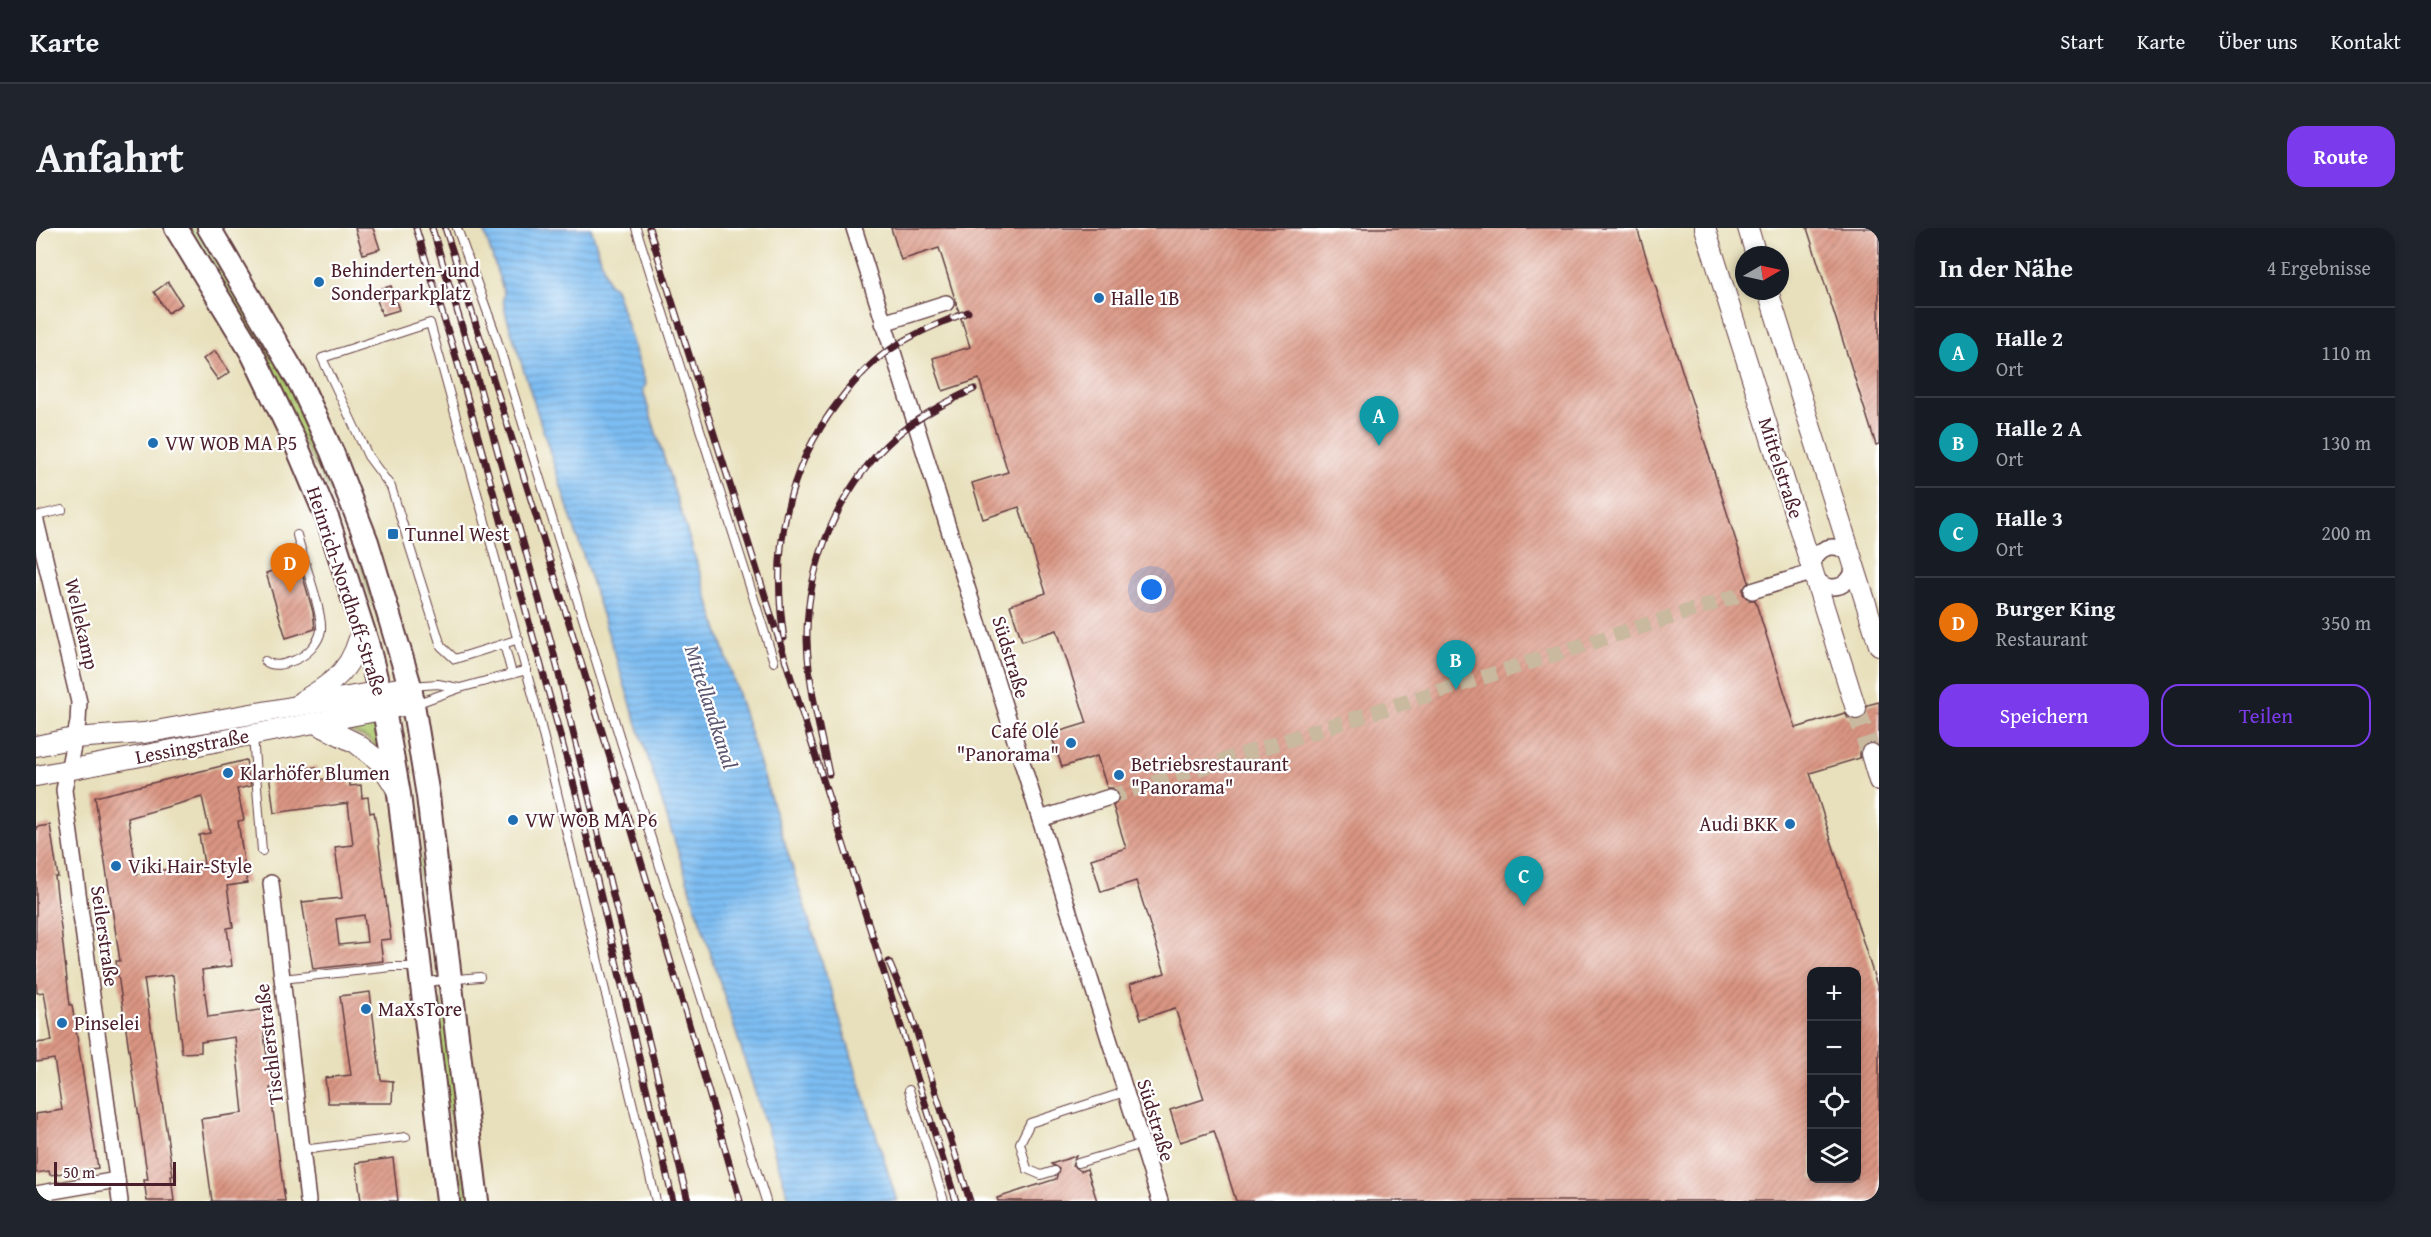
<!DOCTYPE html>
<html lang="de">
<meta charset="utf-8">
<style>
:root{--surface:#171b24;--page:#20242c;--text:#f1f3f6;--muted:#9ea1a6;--line:#363941;--accent:#7c3aed}
body{margin:0;font-family:"Gentium Book Plus",serif;background:var(--page);color:var(--text)}
.controls{position:absolute;right:18px;bottom:18px;display:grid;overflow:hidden;border-radius:12px;box-shadow:0 3px 9px #0003}
.controls button{width:54px;height:54px;display:grid;place-items:center;padding:0;border:0;border-bottom:2px solid var(--line);background:var(--surface);color:var(--text);font:30px sans-serif}
.compass{position:absolute;left:1699px;top:18px;width:54px;height:54px;border-radius:50%;background:var(--surface);box-shadow:0 3px 9px #0003;rotate:81deg}
.scale{position:absolute;left:18px;bottom:15px;width:122px;box-sizing:border-box;padding-left:6px;border:3px solid #4a1f2b;border-top:0;font-size:16px;line-height:21px;white-space:nowrap;color:#4a1f2b;-webkit-text-stroke:4px #fff;paint-order:stroke}
.you{position:absolute;left:1116px;top:362px;width:21px;height:21px;margin:-15px;border:4px solid #fff;border-radius:50%;background:#1a73e8;box-shadow:0 0 0 9px #1a73e833}
.badge{display:grid;place-items:center;width:39px;height:39px;border-radius:50%;background:var(--accent);color:#fff;font-size:20px;font-weight:700}
.pin{position:absolute;translate:-50% -50px;filter:drop-shadow(0 2px 3px #0008)}
.pin::after{content:'';position:absolute;top:32px;width:21px;height:18px;background:inherit;clip-path:polygon(0 0,100% 0,50% 100%)}
.list{margin:0;padding:0;list-style:none}
h2{display:flex;justify-content:space-between;align-items:center;height:78px;margin:0;padding:0 24px;font-size:26px}
h2 small{font-size:20px;font-weight:400;color:var(--muted)}
.list li{display:grid;grid-template-columns:39px 1fr auto;gap:18px;align-items:center;box-sizing:border-box;height:90px;padding:0 24px;border-top:2px solid var(--line)}
.list b{display:block;font-size:22px;white-space:nowrap}
.list p{margin:0;font-size:20px;white-space:nowrap;color:var(--muted)}
.list em{font-size:20px;font-style:normal;color:var(--muted)}
.actions{display:flex;gap:12px;padding:18px 24px}
.actions a{flex:1;padding:14px 0;border:2px solid var(--accent);border-radius:18px;text-align:center;font-size:21px;color:var(--accent)}
.actions .main{background:var(--accent);color:#fff}
.icon{flex:none;width:33px;height:33px;fill:none;stroke:currentColor;stroke-width:2;stroke-linecap:round;stroke-linejoin:round}
.map{position:relative;flex:none;width:1843px;height:973px;overflow:hidden;border-radius:18px}
header{display:flex;align-items:center;gap:36px;box-sizing:border-box;height:84px;padding:0 30px;background:var(--surface);border-bottom:2px solid var(--line)}
header strong{font-size:28px}
nav{display:flex;gap:33px;margin-inline-start:auto;font-size:21px}
.intro{display:flex;align-items:center;justify-content:space-between;box-sizing:border-box;height:144px;padding:0 36px}
h1{margin:0;font-size:42px}
.button{padding:15px 27px;border-radius:18px;background:var(--accent);color:#fff;font-size:21px;font-weight:700}
main{display:flex;gap:36px;padding:0 36px}
aside{flex:1;background:var(--surface);border-radius:18px;box-shadow:0 3px 9px #0003}
.map>svg:first-child{display:block}
</style>
<header>
<strong>Karte</strong>
<nav><a>Start</a><a>Karte</a><a>Über uns</a><a>Kontakt</a></nav>
</header>
<div class="intro"><h1>Anfahrt</h1><a class="button">Route</a></div>
<main>
<div class="map">
<svg width="1843" height="973" viewBox="0 0 1843 973">
<defs>
<pattern id="grass-dots" width="8" height="8" patternUnits="userSpaceOnUse" patternTransform="scale(1.5)"><rect width="8" height="8" fill="#afcb71"/><path d="M2 2h.1M6 6h.1" fill="none" stroke="#98ae62" stroke-width="1.8" stroke-linecap="round"/></pattern>
<pattern id="water-rules" width="6" height="5" patternUnits="userSpaceOnUse" patternTransform="scale(1.5)"><rect width="6" height="5" fill="#7dbdf2"/><path d="M0 2.5h6" fill="none" stroke="#6899c4"/></pattern>
<pattern id="building-hatch" width="6" height="6" patternUnits="userSpaceOnUse" patternTransform="scale(1.5)"><rect width="6" height="6" fill="#da9582"/><path d="M-1 1l2-2M0 6l6-6M5 7l2-2" fill="none" stroke="#b3796b"/></pattern>
</defs>
<rect width="100%" height="100%" fill="#fff"/>
<filter id="ink" filterUnits="userSpaceOnUse"><feTurbulence type="fractalNoise" baseFrequency=".0167" numOctaves="2"/><feDisplacementMap in="SourceGraphic" scale="12" xChannelSelector="R" yChannelSelector="G"/><feConvolveMatrix kernelMatrix="1 2 1 2 8 2 1 2 1" color-interpolation-filters="sRGB"/></filter>
<filter id="wash" filterUnits="userSpaceOnUse"><feTurbulence type="fractalNoise" baseFrequency=".008" numOctaves="4" result="noise"/><feDisplacementMap in="SourceGraphic" scale="24" xChannelSelector="R" yChannelSelector="G"/><feGaussianBlur stdDeviation="1.35" result="paint"/><feColorMatrix in="noise" values="0 0 0 0 0 0 0 0 0 0 0 0 0 0 0 0 0 1.4 0 .05"/><feComposite in="paint" operator="in"/></filter>
<g filter="url(#wash)">
<rect width="100%" height="100%" fill="#e8e0bc"/>
<g fill="url(#grass-dots)" stroke="#7c754e" stroke-width="1.5">
<path d="M 151,0 L 164,0 L 235,118 L 296,248 L 347,393 L 343,395 L 312,297 Z"/>
<path d="M 341,491 L 344,522 L 332,511 L 307,500 L 306,497 Z"/>
<path d="M 368,541 L 373,541 L 385,629 L 399,689 L 404,733 L 399,734 L 395,701 L 384,655 Z"/>
<path d="M 404,772 L 410,786 L 433,973 L 428,973 L 422,921 L 408,866 L 399,786 L 401,773 Z"/>
</g>
<path fill="url(#water-rules)" stroke="#646e8e" stroke-width="1.5" d="M 447,0 L 555,0 L 572,54 L 579,60 L 610,156 L 607,162 L 612,179 L 861,973 L 754,973 L 470,87 L 467,71 L 468,65 Z"/>
<g id="blocks">
<g fill="url(#building-hatch)" fill-rule="evenodd">
<path d="M 319,0 L 337,0 L 344,21 L 327,26 Z"/>
<path d="M 855,0 L 1601,0 L 1713,354 L 1707,360 L 1707,366 L 1713,372 L 1719,372 L 1760,500 L 1809,485 L 1812,490 L 1823,493 L 1829,489 L 1831,477 L 1843,474 L 1843,517 L 1831,515 L 1824,523 L 1824,530 L 1774,545 L 1843,764 L 1843,973 L 1200,973 L 1178,903 L 1144,914 L 1134,882 L 1168,871 L 1139,780 L 1105,791 L 1094,756 L 1129,745 L 1100,653 L 1065,664 L 1055,631 L 1090,620 L 1077,578 L 1083,572 L 1083,566 L 1077,560 L 1071,560 L 1061,528 L 1026,539 L 1015,506 L 1051,495 L 1021,402 L 986,413 L 974,377 L 1010,365 L 983,279 L 947,291 L 936,255 L 972,244 L 943,151 L 907,163 L 901,145 L 897,130 L 934,119 L 903,20 L 865,32 ZM 1776,744 L 1821,744 L 1821,951 L 1776,951 Z"/>
<path d="M 1771,0 L 1843,0 L 1843,216 L 1840,217 Z"/>
<path d="M 132,54 L 146,76 L 132,85 L 118,64 Z"/>
<path d="M 355,58 L 363,82 L 346,87 L 338,63 Z"/>
<path d="M 179,123 L 194,144 L 182,152 L 167,131 Z"/>
<path d="M 263,335 L 277,384 L 279,401 L 250,410 L 230,345 Z"/>
<path d="M 210,532 L 215,558 L 201,561 L 208,592 L 202,593 L 211,655 L 191,658 L 197,699 L 191,700 L 196,738 L 166,742 L 172,789 L 232,781 L 235,805 L 228,806 L 233,845 L 240,845 L 241,859 L 234,860 L 249,973 L 176,973 L 165,891 L 207,885 L 199,809 L 165,814 L 165,824 L 146,825 L 137,747 L 108,751 L 137,948 L 135,948 L 138,973 L 111,973 L 108,952 L 112,952 L 80,733 L 84,733 L 59,569 ZM 166,569 L 174,605 L 163,607 L 168,636 L 101,646 L 92,590 Z"/>
<path d="M 280,539 L 281,552 L 313,548 L 314,558 L 325,557 L 326,570 L 332,569 L 334,585 L 338,584 L 341,602 L 355,711 L 344,712 L 347,733 L 277,741 L 266,674 L 306,670 L 299,619 L 317,617 L 312,575 L 238,585 L 233,545 ZM 328,687 L 331,714 L 303,717 L 300,691 Z"/>
<path d="M 14,597 L 22,649 L 19,649 L 34,777 L 36,777 L 62,940 L 14,947 L 13,943 L 0,945 L 0,886 L 26,882 L 18,831 L 0,834 L 0,815 L 16,813 L 8,764 L 1,765 L 0,754 L 0,599 Z"/>
<path d="M 334,764 L 345,852 L 357,853 L 356,875 L 292,875 L 289,850 L 315,847 L 304,768 Z"/>
<path d="M 1040,928 L 1036,937 L 1045,943 L 1051,941 L 1061,973 L 962,973 L 961,970 L 1020,951 L 1023,941 L 1015,936 Z"/>
<path d="M 357,930 L 362,973 L 325,973 L 320,935 Z"/>
</g>
</g>
</g>
<g filter="url(#ink)">
<use href="#blocks" fill-opacity="0" stroke="#623c41" stroke-width="1.5"/>
<g fill="none" stroke-linecap="round" stroke-linejoin="round">
<path stroke="#c8b99f" stroke-width="15" stroke-dasharray="15 8" stroke-linecap="butt" d="M 1074,569 L 1716,363"/>
<path stroke="#c8b99f" stroke-width="20" stroke-dasharray="20 10" stroke-linecap="butt" d="M 1820,481 L 1835,526"/>
<g stroke="#623c41" stroke-width="10">
<g id="service">
<path d="M 421,0 L 458,102 L 607,585 L 730,973"/>
<path d="M 600,0 L 738,434"/>
<path d="M 0,288 L 26,282"/>
<path d="M 483,411 L 419,431 L 405,418 L 355,259 L 332,228 L 286,130 L 394,95 L 501,482 L 620,973"/>
<path d="M 468,416 L 476,446"/>
<path d="M 229,433 C 238,440 248,436 259,432 C 271,427 283,415 285,402 C 287,384 266,328 261,307"/>
<path d="M 375,458 L 402,456 L 423,460"/>
<path d="M 379,476 L 424,460 L 491,442"/>
<path d="M 217,508 L 226,623"/>
<path d="M 246,751 L 356,739 L 382,739"/>
<path d="M 388,754 L 444,749"/>
<path d="M 873,862 L 908,973"/>
<path d="M 266,922 L 370,909"/>
<path d="M 1042,935 L 1106,916"/>
<path d="M 1018,943 L 1005,947 L 991,941 L 984,915 L 994,895 L 1089,864"/>
</g>
</g>
<g stroke="#623c41" stroke-width="18">
<g id="minor">
<path d="M 818,0 L 1124,973"/>
<path d="M 847,95 L 910,75"/>
<path d="M 0,293 L 43,474 L 42,494 L 28,562 L 84,973"/>
<circle cx="1797" cy="339" r="20"/>
<path d="M 1716,363 L 1778,344"/>
<path d="M 1004,591 L 1074,569"/>
<path d="M 235,655 L 272,973"/>
<path d="M 0,966 L 81,952"/>
</g>
</g>
<g stroke="#623c41" stroke-width="22">
<g id="tertiary">
<path d="M 1669,0 L 1820,481"/>
<path d="M 1712,0 L 1720,27"/>
<path d="M 1732,63 L 1843,417"/>
<path d="M 266,473 C 301,453 318,439 326,398"/>
<path d="M 279,495 L 320,515 L 343,533 L 361,562"/>
<path d="M 0,518 L 38,510 L 108,505 L 374,458"/>
<path d="M 1835,526 L 1843,553"/>
<path d="M 0,548 L 377,476"/>
</g>
</g>
<g stroke="#623c41" stroke-width="26">
<g id="secondary">
<path d="M 140,0 L 216,125 L 259,214 L 292,292 L 331,414 L 348,482 L 363,566 L 412,973"/>
<path d="M 173,0 L 265,157 L 296,224 L 331,314 L 374,458 L 392,568 L 441,973"/>
</g>
</g>
<use href="#service" stroke="#fff" stroke-width="8"/>
<use href="#minor" stroke="#fff" stroke-width="15"/>
<use href="#tertiary" stroke="#fff" stroke-width="20"/>
<use href="#secondary" stroke="#fff" stroke-width="22"/>
<g stroke="#4a1f2b" stroke-width="7">
<g id="rail">
<path d="M 380,0 L 422,136 L 542,572 L 637,973"/>
<path d="M 396,0 L 436,132 L 515,414 L 652,973"/>
<path d="M 409,0 C 513,323 611,647 704,973"/>
<path d="M 613,0 L 920,973"/>
<path d="M 748,410 C 735,325 749,242 803,173 C 818,153 837,132 858,119 C 881,104 906,94 932,84"/>
<path d="M 793,546 C 784,502 772,456 771,411 C 770,337 804,257 860,208 C 883,188 910,174 938,161"/>
<path d="M 853,734 L 875,786 L 934,973"/>
</g>
</g>
<use href="#rail" stroke="#fff" stroke-width="4.5" stroke-dasharray="14" stroke-linecap="butt"/>
</g>
</g>
<g fill="#1f6fb2" stroke="#fff" stroke-width="2">
<circle cx="283" cy="54" r="6"/>
<circle cx="1063" cy="70" r="6"/>
<circle cx="117" cy="215" r="6"/>
<rect x="351" y="300" width="12" height="12" rx="3"/>
<circle cx="1035" cy="515" r="6"/>
<circle cx="192" cy="545" r="6"/>
<circle cx="1083" cy="547" r="6"/>
<circle cx="477" cy="592" r="6"/>
<circle cx="1754" cy="596" r="6"/>
<circle cx="80" cy="638" r="6"/>
<circle cx="330" cy="781" r="6"/>
<circle cx="26" cy="795" r="6"/>
</g>
<g text-anchor="middle" stroke-width="4.5" stroke-linejoin="round" paint-order="stroke">
<g font-size="20" fill="#4a1f2b" stroke="#fff" text-anchor="start">
<text x="295" y="49">Behinderten- und<tspan x="295" dy="23">Sonderparkplatz</tspan></text>
<text x="1075" y="77">Halle 1B</text>
<text x="129" y="222">VW WOB MA P5</text>
<text x="369" y="313">Tunnel West</text>
<text x="1023" y="510" text-anchor="end">Café Olé<tspan x="1023" dy="23">"Panorama"</tspan></text>
<text x="1095" y="543">Betriebsrestaurant<tspan x="1095" dy="23">"Panorama"</tspan></text>
<text x="204" y="552">Klarhöfer Blumen</text>
<text x="489" y="599">VW WOB MA P6</text>
<text x="1742" y="603" text-anchor="end">Audi BKK</text>
<text x="92" y="645">Viki Hair-Style</text>
<text x="342" y="788">MaXsTore</text>
<text x="38" y="802">Pinselei</text>
</g>
<g font-size="20" fill="#4a1f2b" stroke="#fff">
<text transform="translate(1745 240) rotate(72)" y="7">Mittelstraße</text>
<text transform="translate(311 363) rotate(72)" y="7">Heinrich-Nordhoff-Straße</text>
<text transform="translate(46 396) rotate(77)" y="7">Wellekamp</text>
<text transform="translate(975 429) rotate(73)" y="7">Südstraße</text>
<text transform="translate(156 518) rotate(-11)" y="7">Lessingstraße</text>
<text transform="translate(69 708) rotate(82)" y="7">Seilerstraße</text>
<text transform="translate(233 816) rotate(-97)" y="7">Tischlerstraße</text>
<text transform="translate(1120 892) rotate(73)" y="7">Südstraße</text>
</g>
<g font-size="21" font-style="italic" fill="#5c5671" stroke="#fff">
<text transform="translate(675 479) rotate(72)" y="7">Mittellandkanal</text>
</g>
</g>
</svg>
<div class="controls">
<button>+</button>
<button>−</button>
<button><svg class="icon" aria-label="locate" viewBox="0 0 24 24"><circle cx="12" cy="12" r="6"/><path d="M12 2v4M12 18v4M2 12h4M18 12h4"/></svg></button>
<button><svg class="icon" aria-label="layers" viewBox="0 0 24 24"><path d="M12 4l9 5-9 5-9-5zM3 14l9 5 9-5"/></svg></button>
</div>
<svg class="compass" viewBox="-18 -18 36 36"><path d="M0-13l5 13h-10z" fill="#e53935"/><path d="M0 13l5-13h-10z" fill="#9ea1a6"/></svg>
<div class="scale">50 m</div>
<div class="you"></div>
<div class="pin badge" style="left:1343px;top:218px;background:#0f9aa8">A</div>
<div class="pin badge" style="left:1420px;top:462px;background:#0f9aa8">B</div>
<div class="pin badge" style="left:1488px;top:678px;background:#0f9aa8">C</div>
<div class="pin badge" style="left:254px;top:365px;background:#e8710a">D</div>
</div>
<aside>
<h2>In der Nähe<small>4 Ergebnisse</small></h2>
<ul class="list">
<li><span class="badge" style="background:#0f9aa8">A</span><div><b>Halle 2</b><p>Ort</p></div><em>110 m</em></li>
<li><span class="badge" style="background:#0f9aa8">B</span><div><b>Halle 2 A</b><p>Ort</p></div><em>130 m</em></li>
<li><span class="badge" style="background:#0f9aa8">C</span><div><b>Halle 3</b><p>Ort</p></div><em>200 m</em></li>
<li><span class="badge" style="background:#e8710a">D</span><div><b>Burger King</b><p>Restaurant</p></div><em>350 m</em></li>
</ul>
<div class="actions"><a class="main">Speichern</a><a>Teilen</a></div>
</aside>
</main>
